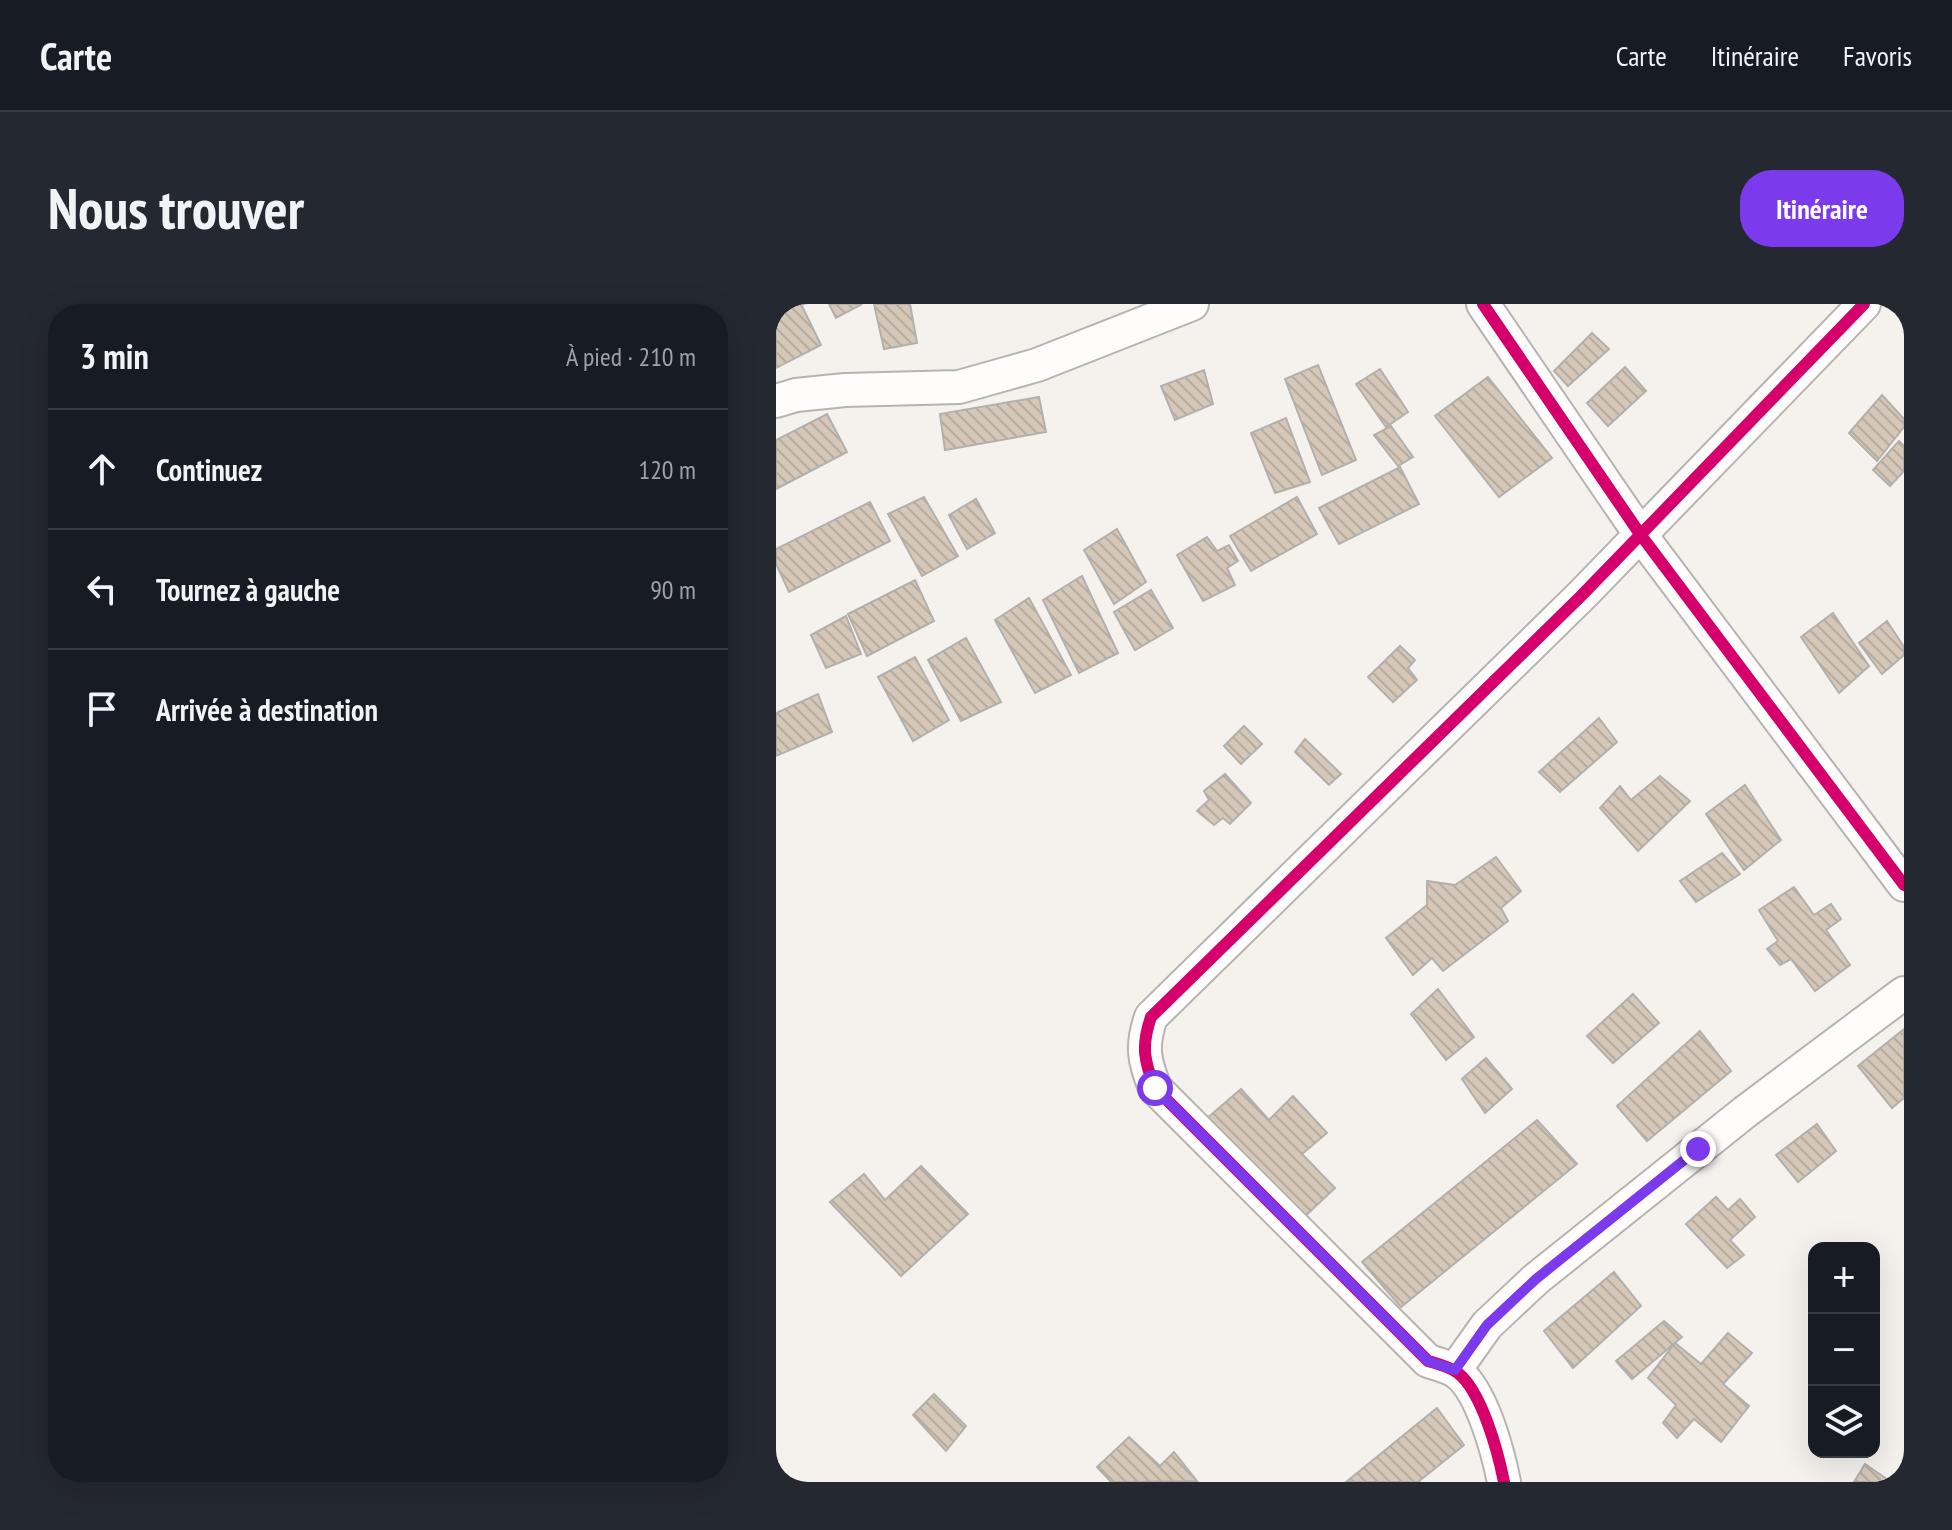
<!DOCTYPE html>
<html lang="fr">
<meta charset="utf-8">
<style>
:root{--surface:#171b24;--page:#242831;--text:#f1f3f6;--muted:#9ea1a6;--line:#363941;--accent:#7c3aed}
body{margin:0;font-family:"PT Sans Narrow",sans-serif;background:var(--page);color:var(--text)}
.controls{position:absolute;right:24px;bottom:24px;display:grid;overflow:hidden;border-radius:16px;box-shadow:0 8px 32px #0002}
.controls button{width:72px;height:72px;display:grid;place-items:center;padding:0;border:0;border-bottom:2px solid var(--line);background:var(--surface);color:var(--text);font:40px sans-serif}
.stop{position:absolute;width:24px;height:24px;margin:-18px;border:6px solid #7c3aed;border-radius:50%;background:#fff}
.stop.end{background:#7c3aed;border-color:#fff;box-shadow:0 2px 8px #0008}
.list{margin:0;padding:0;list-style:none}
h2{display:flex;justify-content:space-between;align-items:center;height:104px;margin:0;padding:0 32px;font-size:34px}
h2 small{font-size:26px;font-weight:400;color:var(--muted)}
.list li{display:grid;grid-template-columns:52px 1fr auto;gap:24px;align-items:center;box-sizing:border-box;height:120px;padding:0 32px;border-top:2px solid var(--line)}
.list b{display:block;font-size:30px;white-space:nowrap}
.list em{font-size:26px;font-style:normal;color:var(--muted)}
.icon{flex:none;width:44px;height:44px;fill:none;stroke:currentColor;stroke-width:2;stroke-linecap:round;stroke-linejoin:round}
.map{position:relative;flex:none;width:1128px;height:1178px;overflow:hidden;border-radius:32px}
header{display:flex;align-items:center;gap:48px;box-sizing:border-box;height:112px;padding:0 40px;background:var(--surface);border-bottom:2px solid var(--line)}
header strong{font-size:38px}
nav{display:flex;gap:44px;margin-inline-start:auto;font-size:28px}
.intro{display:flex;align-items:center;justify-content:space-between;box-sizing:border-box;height:192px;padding:0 48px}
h1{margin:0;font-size:56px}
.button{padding:20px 36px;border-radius:32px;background:var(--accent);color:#fff;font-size:28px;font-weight:700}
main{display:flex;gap:48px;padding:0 48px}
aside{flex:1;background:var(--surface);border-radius:32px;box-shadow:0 8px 32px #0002}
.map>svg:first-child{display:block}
</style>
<header>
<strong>Carte</strong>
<nav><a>Carte</a><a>Itinéraire</a><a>Favoris</a></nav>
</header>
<div class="intro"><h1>Nous trouver</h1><a class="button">Itinéraire</a></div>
<main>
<aside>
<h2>3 min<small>À pied · 210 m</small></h2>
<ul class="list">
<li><svg class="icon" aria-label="ahead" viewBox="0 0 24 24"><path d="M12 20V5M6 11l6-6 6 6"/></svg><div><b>Continuez</b></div><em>120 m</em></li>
<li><svg class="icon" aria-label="left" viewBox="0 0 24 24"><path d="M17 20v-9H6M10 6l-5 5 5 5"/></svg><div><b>Tournez à gauche</b></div><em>90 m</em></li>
<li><svg class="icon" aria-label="arrive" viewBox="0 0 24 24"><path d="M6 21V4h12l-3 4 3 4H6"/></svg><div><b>Arrivée à destination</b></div></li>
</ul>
</aside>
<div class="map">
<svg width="1128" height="1178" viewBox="0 0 1128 1178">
<defs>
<pattern id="building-back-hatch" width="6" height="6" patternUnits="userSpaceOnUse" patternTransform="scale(2)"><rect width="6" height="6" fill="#d6c8b8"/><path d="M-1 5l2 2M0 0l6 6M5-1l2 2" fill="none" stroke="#b6ab9d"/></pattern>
</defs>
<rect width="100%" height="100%" fill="#f5f2ee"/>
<g fill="url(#building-back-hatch)" stroke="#b2b0ad" stroke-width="2">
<path d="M 0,0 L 25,0 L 45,41 L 0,64 Z"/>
<path d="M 53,0 L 86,0 L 60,14 Z"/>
<path d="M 98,0 L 134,0 L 141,39 L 108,45 Z"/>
<path d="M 816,29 L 833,45 L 792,82 L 778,67 Z"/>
<path d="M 542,61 L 580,156 L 546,171 L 509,75 Z"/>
<path d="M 849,63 L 870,87 L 832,122 L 811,99 Z"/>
<path d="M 604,65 L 632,108 L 610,123 L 580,80 Z"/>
<path d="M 428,66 L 437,100 L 399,116 L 385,82 Z"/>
<path d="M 712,73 L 776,154 L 723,193 L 659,112 Z"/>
<path d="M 1106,91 L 1128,115 L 1128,123 L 1101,157 L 1073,129 Z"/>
<path d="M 263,93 L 270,128 L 169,146 L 164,110 Z"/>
<path d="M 51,110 L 71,148 L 0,185 L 0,136 Z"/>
<path d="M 510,114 L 534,178 L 499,189 L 475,129 Z"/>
<path d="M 615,122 L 637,153 L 622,162 L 598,131 Z"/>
<path d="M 1123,137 L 1128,142 L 1128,167 L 1114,182 L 1097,166 Z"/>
<path d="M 624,163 L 643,200 L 563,240 L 543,204 Z"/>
<path d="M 148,193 L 182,252 L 146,272 L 112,210 Z"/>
<path d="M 521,193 L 541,230 L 475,267 L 454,232 Z"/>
<path d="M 200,195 L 219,229 L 191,245 L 173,211 Z"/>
<path d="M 94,198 L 114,237 L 13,288 L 0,260 L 0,245 Z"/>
<path d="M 341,225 L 370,278 L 338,300 L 308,246 Z"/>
<path d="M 431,233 L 441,247 L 453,241 L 462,257 L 451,264 L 459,281 L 427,297 L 401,251 Z"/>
<path d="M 306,272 L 342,349 L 303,369 L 267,296 Z"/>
<path d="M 139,276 L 158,317 L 91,352 L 72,310 Z"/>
<path d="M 375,286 L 397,324 L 359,346 L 338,308 Z"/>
<path d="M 253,294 L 295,371 L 259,389 L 219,316 Z"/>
<path d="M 1057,309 L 1093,362 L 1063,389 L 1025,333 Z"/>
<path d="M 70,312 L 85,350 L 50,364 L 35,331 Z"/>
<path d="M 1111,317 L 1128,343 L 1128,351 L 1106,370 L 1083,339 Z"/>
<path d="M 190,334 L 225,398 L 185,417 L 152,356 Z"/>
<path d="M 624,342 L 639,356 L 632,364 L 641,376 L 617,398 L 592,373 Z"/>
<path d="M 139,353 L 173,416 L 137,437 L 102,373 Z"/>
<path d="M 42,390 L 56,428 L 0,452 L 0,409 Z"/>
<path d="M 823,414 L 841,438 L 784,488 L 763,468 Z"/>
<path d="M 468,422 L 486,440 L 465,460 L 448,442 Z"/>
<path d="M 529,435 L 565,470 L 553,481 L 519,448 Z"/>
<path d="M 449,470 L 475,499 L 454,520 L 447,514 L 438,521 L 421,507 L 433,496 L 428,487 Z"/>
<path d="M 884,472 L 914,497 L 862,547 L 824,504 L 844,482 L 855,496 Z"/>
<path d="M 969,481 L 1005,536 L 968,566 L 930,510 Z"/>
<path d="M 946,549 L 964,570 L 920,598 L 904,577 Z"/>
<path d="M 720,553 L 745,587 L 725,604 L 732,617 L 667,667 L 656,654 L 637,671 L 610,634 L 651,601 L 651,577 L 679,581 Z"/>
<path d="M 1018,583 L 1038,611 L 1055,600 L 1065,615 L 1050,626 L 1074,661 L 1039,687 L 1015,655 L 1004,661 L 991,645 L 1002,637 L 983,606 Z"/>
<path d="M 662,685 L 698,733 L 670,756 L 635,710 Z"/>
<path d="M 857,690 L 883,719 L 837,759 L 811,732 Z"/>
<path d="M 1128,725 L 1128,794 L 1116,804 L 1082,762 Z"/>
<path d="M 924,727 L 955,767 L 871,837 L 841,802 Z"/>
<path d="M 710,754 L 736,785 L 709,809 L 686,775 Z"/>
<path d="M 465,785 L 493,816 L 517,792 L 551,829 L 526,850 L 559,884 L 526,915 L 429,816 Z"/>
<path d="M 761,816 L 801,860 L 625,1003 L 586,958 Z"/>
<path d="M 1041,820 L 1060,847 L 1022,878 L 1000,851 Z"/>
<path d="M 145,862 L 192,910 L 125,972 L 54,898 L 88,870 L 109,896 Z"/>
<path d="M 940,893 L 952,906 L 964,895 L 979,913 L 954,936 L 968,951 L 951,964 L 910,920 Z"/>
<path d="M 838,968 L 865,1002 L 797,1064 L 768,1027 Z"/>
<path d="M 888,1017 L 906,1033 L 856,1075 L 840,1057 Z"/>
<path d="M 952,1029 L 976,1049 L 947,1080 L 973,1102 L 945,1138 L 918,1115 L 901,1134 L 887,1119 L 900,1101 L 872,1074 L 899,1039 L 925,1060 Z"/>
<path d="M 158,1090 L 190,1122 L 170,1147 L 137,1111 Z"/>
<path d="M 661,1104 L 688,1141 L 642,1178 L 570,1178 Z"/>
<path d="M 353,1133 L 384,1162 L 398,1148 L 421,1177 L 335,1178 L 321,1163 Z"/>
<path d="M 1089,1160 L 1115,1178 L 1078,1178 Z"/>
</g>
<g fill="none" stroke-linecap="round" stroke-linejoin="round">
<g stroke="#b6b4b2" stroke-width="36">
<g id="minor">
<path d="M 707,0 L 864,230 L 1128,581"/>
<path d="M 0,97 L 20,91 L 69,86 L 183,83 L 261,61 L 416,0"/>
<path d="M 679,1066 L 711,1021 L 760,975 L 969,808 L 1128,689"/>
<path d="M 728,1178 C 722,1148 706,1088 682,1069 C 674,1063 662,1060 652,1057 L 379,784 C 368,757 365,742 375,713 L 806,291 L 1088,0"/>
</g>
</g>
<use href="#minor" stroke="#fefdfc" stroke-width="32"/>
<g stroke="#fff" stroke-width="17">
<g id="cycleway">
<path d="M 707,0 L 864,230 L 1128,581"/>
<path d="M 728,1178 C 722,1148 706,1088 682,1069 C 674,1063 662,1060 652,1057 L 379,784 C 368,757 365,742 375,713 L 806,291 L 1088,0"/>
</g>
</g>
<use href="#cycleway" stroke="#d6006c" stroke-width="12"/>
</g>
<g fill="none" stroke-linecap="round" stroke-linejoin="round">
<path stroke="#7c3aed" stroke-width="10" d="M 379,784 L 652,1057 L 679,1066 L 711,1021 L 760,975 L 922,845"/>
</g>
</svg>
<div class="controls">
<button>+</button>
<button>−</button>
<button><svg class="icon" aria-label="layers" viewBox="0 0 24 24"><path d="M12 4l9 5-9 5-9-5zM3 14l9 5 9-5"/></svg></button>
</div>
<div class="stop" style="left:379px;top:784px"></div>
<div class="stop end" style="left:922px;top:845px"></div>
</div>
</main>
